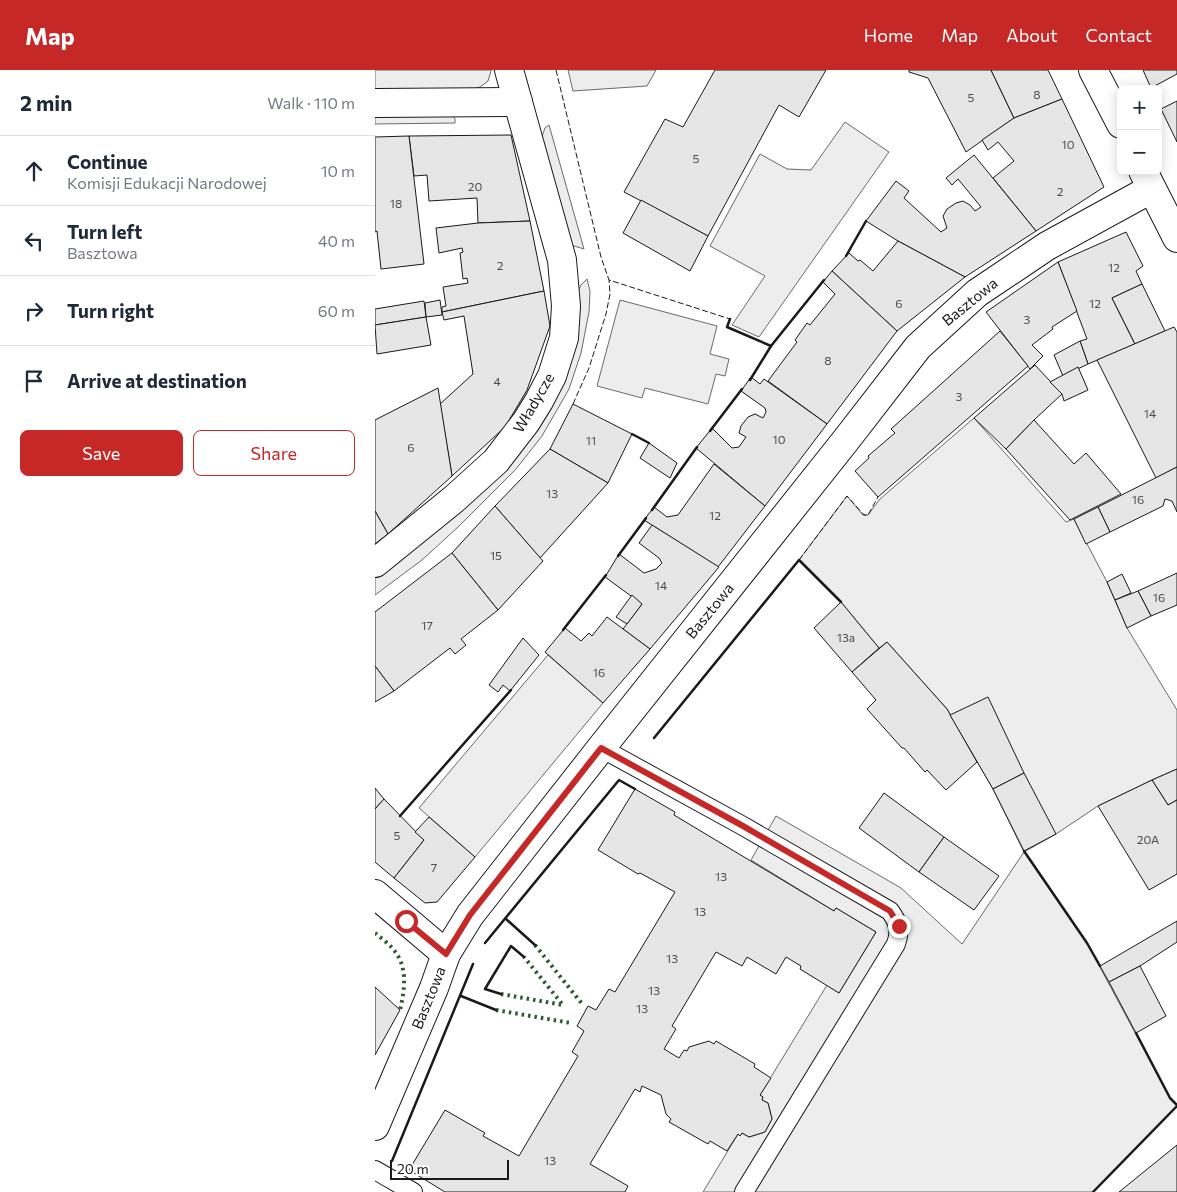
<!DOCTYPE html>
<meta charset="utf-8">
<style>
:root{--surface:#fff;--page:#f2f2f3;--text:#1f2937;--muted:#747a83;--line:#e0e1e3;--accent:#c62828}
body{margin:0;font-family:Commissioner,sans-serif;background:var(--page);color:var(--text)}
.controls{position:absolute;right:15px;top:15px;display:grid;overflow:hidden;border-radius:8px;box-shadow:0 2px 12px #0003}
.controls button{width:45px;height:45px;display:grid;place-items:center;padding:0;border:0;border-bottom:1px solid var(--line);background:var(--surface);color:var(--text);font:25px sans-serif}
.scale{position:absolute;left:15px;bottom:12px;width:119px;box-sizing:border-box;padding-left:5px;border:2px solid #1a1a1a;border-top:0;font-size:14px;line-height:18px;white-space:nowrap;color:#1a1a1a;-webkit-text-stroke:4px #fff;paint-order:stroke}
.stop{position:absolute;width:15px;height:15px;margin:-11px;border:4px solid #c62828;border-radius:50%;background:#fff}
.stop.end{background:#c62828;border-color:#fff;box-shadow:0 1px 5px #0008}
.list{margin:0;padding:0;list-style:none}
h2{display:flex;justify-content:space-between;align-items:center;height:65px;margin:0;padding:0 20px;font-size:21px}
h2 small{font-size:16px;font-weight:400;color:var(--muted)}
.list li{display:grid;grid-template-columns:32px 1fr auto;gap:15px;align-items:center;box-sizing:border-box;height:70px;padding:0 20px;border-top:1px solid var(--line)}
.list b{display:block;font-size:19px;white-space:nowrap}
.list p{margin:0;font-size:16px;white-space:nowrap;color:var(--muted)}
.list em{font-size:16px;font-style:normal;color:var(--muted)}
.actions{display:flex;gap:10px;padding:15px 20px}
.actions a{flex:1;padding:11px 0;border:1px solid var(--accent);border-radius:8px;text-align:center;font-size:18px;color:var(--accent)}
.actions .main{background:var(--accent);color:#fff}
.icon{flex:none;width:28px;height:28px;fill:none;stroke:currentColor;stroke-width:2;stroke-linecap:round;stroke-linejoin:round}
.map{position:relative;flex:none;width:802px;height:1122px;overflow:hidden}
header{display:flex;align-items:center;gap:30px;box-sizing:border-box;height:70px;padding:0 25px;background:var(--accent);color:#fff}
header strong{font-size:24px}
nav{display:flex;gap:28px;margin-inline-start:auto;font-size:18px}
main{display:flex}
aside{flex:1;background:var(--surface)}
.map>svg:first-child{display:block}
</style>
<header>
<strong>Map</strong>
<nav><a>Home</a><a>Map</a><a>About</a><a>Contact</a></nav>
</header>
<main>
<aside>
<h2>2 min<small>Walk · 110 m</small></h2>
<ul class="list">
<li><svg class="icon" aria-label="ahead" viewBox="0 0 24 24"><path d="M12 20V5M6 11l6-6 6 6"/></svg><div><b>Continue</b><p>Komisji Edukacji Narodowej</p></div><em>10 m</em></li>
<li><svg class="icon" aria-label="left" viewBox="0 0 24 24"><path d="M17 20v-9H6M10 6l-5 5 5 5"/></svg><div><b>Turn left</b><p>Basztowa</p></div><em>40 m</em></li>
<li><svg class="icon" aria-label="right" viewBox="0 0 24 24"><path d="M7 20v-9h11M14 6l5 5-5 5"/></svg><div><b>Turn right</b></div><em>60 m</em></li>
<li><svg class="icon" aria-label="arrive" viewBox="0 0 24 24"><path d="M6 21V4h12l-3 4 3 4H6"/></svg><div><b>Arrive at destination</b></div></li>
</ul>
<div class="actions"><a class="main">Save</a><a>Share</a></div>
</aside>
<div class="map">
<svg width="802" height="1122" viewBox="0 0 802 1122">
<rect width="100%" height="100%" fill="#fff"/>
<g fill="#ededed" stroke="#6a6a6a">
<path d="M 0,0 L 116,0 L 116,1 L 113,11 L 105,17 L 92,21 L 0,24 Z"/>
<path d="M 193,0 L 281,0 L 272,16 L 198,21 Z"/>
<path d="M 0,42 L 77,45 L 80,49 L 80,53 L 0,54 Z"/>
<path d="M 470,52 L 514,82 L 384,267 L 357,255 L 390,206 L 335,176 L 385,84 L 412,99 L 436,100 Z"/>
<path d="M 174,55 L 209,179 L 196,175 L 166,69 L 170,58 Z"/>
<path d="M 212,209 L 215,221 L 214,242 L 206,283 L 194,319 L 167,366 L 141,399 L 83,457 L 47,490 L 0,525 L 0,508 L 23,491 L 112,410 L 206,215 Z"/>
<path d="M 245,230 L 342,256 L 335,284 L 354,289 L 350,306 L 341,304 L 333,334 L 270,318 L 267,328 L 222,316 Z"/>
<path d="M 599,348 L 691,452 L 699,449 L 732,512 L 752,558 L 802,640 L 802,699 L 777,710 L 723,736 L 681,764 L 649,782 L 712,873 L 795,1028 L 802,1036 L 718,1122 L 328,1122 L 363,1064 L 365,1065 L 367,1063 L 374,1067 L 390,1062 L 397,1049 L 393,1033 L 387,1030 L 388,1027 L 385,1025 L 452,915 L 464,923 L 501,862 L 461,838 L 459,841 L 376,790 L 401,746 L 526,818 L 587,874 L 649,782 L 618,719 L 572,639 L 512,572 L 504,578 L 466,532 L 424,490 L 472,426 L 488,445 L 493,445 L 505,429 Z"/>
<path d="M 173,585 L 228,633 L 100,787 L 44,738 Z"/>
</g>
<g fill="#e6e6e6" stroke="#1a1a1a">
<path d="M 340,0 L 451,0 L 424,47 L 404,35 L 333,166 L 249,122 L 290,49 L 308,57 Z"/>
<path d="M 534,0 L 616,0 L 639,48 L 591,82 L 553,8 L 534,2 Z"/>
<path d="M 616,0 L 673,0 L 687,29 L 639,48 Z"/>
<path d="M 768,0 L 802,0 L 802,4 L 776,18 Z"/>
<path d="M 687,29 L 729,117 L 661,161 L 618,108 L 639,91 L 623,72 L 613,80 L 607,70 L 639,48 Z"/>
<path d="M 802,31 L 802,72 L 786,39 Z"/>
<path d="M 136,65 L 155,151 L 103,153 L 102,128 L 54,131 L 52,105 L 39,106 L 34,66 Z"/>
<path d="M 34,66 L 49,194 L 6,199 L 2,161 L 0,162 L 0,67 Z"/>
<path d="M 599,85 L 661,161 L 590,207 L 523,171 L 491,151 L 521,111 L 534,121 L 529,128 L 566,162 L 572,158 L 568,146 L 572,139 L 581,133 L 588,131 L 595,135 L 600,141 L 606,137 L 583,109 L 577,115 L 571,108 Z"/>
<path d="M 266,130 L 333,166 L 315,201 L 248,163 Z"/>
<path d="M 155,151 L 169,221 L 67,242 L 67,237 L 71,236 L 68,217 L 93,213 L 92,208 L 88,209 L 85,183 L 88,182 L 87,178 L 64,183 L 61,158 L 103,153 Z"/>
<path d="M 751,162 L 768,196 L 761,201 L 767,214 L 737,228 L 760,274 L 713,294 L 705,271 L 712,269 L 683,192 Z"/>
<path d="M 523,171 L 590,207 L 522,261 L 457,201 L 474,183 L 483,191 L 485,190 L 498,201 Z"/>
<path d="M 683,192 L 702,241 L 677,257 L 678,259 L 657,275 L 668,286 L 655,299 L 611,242 Z"/>
<path d="M 457,201 L 522,261 L 452,354 L 393,311 L 422,272 L 420,270 L 432,253 L 435,255 L 460,224 L 448,212 Z"/>
<path d="M 767,214 L 790,261 L 760,274 L 737,228 Z"/>
<path d="M 169,221 L 175,256 L 152,320 L 130,357 L 77,406 L 65,334 L 98,304 L 89,246 L 69,250 L 67,242 Z"/>
<path d="M 65,230 L 67,245 L 51,247 L 50,233 Z"/>
<path d="M 49,231 L 51,247 L 0,255 L 0,239 Z"/>
<path d="M 51,247 L 56,275 L 2,284 L 0,255 Z"/>
<path d="M 799,257 L 802,262 L 802,397 L 781,408 L 722,290 Z"/>
<path d="M 625,261 L 653,296 L 503,427 L 480,401 L 494,388 L 493,386 L 520,363 L 516,359 Z"/>
<path d="M 705,271 L 713,294 L 688,306 L 679,285 Z"/>
<path d="M 660,295 L 687,324 L 659,350 L 631,379 L 599,348 Z"/>
<path d="M 703,297 L 713,320 L 689,331 L 687,324 L 675,312 Z"/>
<path d="M 376,307 L 385,314 L 389,309 L 452,354 L 390,436 L 321,378 L 337,358 L 357,378 L 364,377 L 371,367 L 364,363 L 366,356 L 373,347 L 380,344 L 388,348 L 391,342 L 390,338 L 366,321 Z"/>
<path d="M 63,318 L 77,406 L 13,464 L 0,441 L 0,350 Z"/>
<path d="M 198,334 L 257,364 L 233,413 L 175,379 Z"/>
<path d="M 659,350 L 699,394 L 711,383 L 746,424 L 695,450 L 631,379 Z"/>
<path d="M 274,373 L 302,393 L 295,408 L 265,388 Z"/>
<path d="M 175,379 L 233,413 L 165,488 L 120,436 Z"/>
<path d="M 339,394 L 390,436 L 343,497 L 269,450 L 279,437 L 292,447 L 303,445 Z"/>
<path d="M 802,397 L 802,442 L 797,431 L 790,429 L 788,436 L 735,462 L 723,437 Z"/>
<path d="M 120,436 L 168,491 L 123,540 L 77,483 Z"/>
<path d="M 723,437 L 735,462 L 711,474 L 699,449 Z"/>
<path d="M 0,441 L 13,464 L 0,474 Z"/>
<path d="M 277,455 L 344,497 L 275,579 L 248,559 L 267,534 L 230,507 L 244,484 L 269,503 L 281,499 L 287,493 L 284,488 L 264,473 Z"/>
<path d="M 77,483 L 123,540 L 86,569 L 91,575 L 80,584 L 75,578 L 19,621 L 0,596 L 0,542 Z"/>
<path d="M 802,503 L 802,535 L 776,546 L 763,521 Z"/>
<path d="M 747,504 L 756,523 L 740,530 L 732,512 Z"/>
<path d="M 763,521 L 776,546 L 752,558 L 740,530 Z"/>
<path d="M 257,525 L 267,534 L 252,554 L 241,547 Z"/>
<path d="M 466,532 L 504,578 L 477,602 L 439,558 Z"/>
<path d="M 232,547 L 275,579 L 228,633 L 170,582 L 190,558 L 206,571 L 214,563 L 217,566 Z"/>
<path d="M 148,568 L 164,585 L 135,621 L 128,615 L 123,622 L 114,615 Z"/>
<path d="M 512,572 L 572,639 L 602,692 L 571,720 L 552,700 L 550,702 L 529,678 L 527,678 L 492,639 L 501,630 L 477,602 Z"/>
<path d="M 0,596 L 19,621 L 0,632 Z"/>
<path d="M 613,627 L 649,703 L 618,719 L 575,645 Z"/>
<path d="M 802,699 L 802,730 L 793,735 L 777,710 Z"/>
<path d="M 649,703 L 681,764 L 649,781 L 618,719 Z"/>
<path d="M 777,710 L 793,735 L 802,730 L 802,804 L 774,820 L 723,736 Z"/>
<path d="M 0,718 L 9,729 L 0,739 Z"/>
<path d="M 260,719 L 300,742 L 299,745 L 459,841 L 461,838 L 501,862 L 464,923 L 425,899 L 426,896 L 411,887 L 401,904 L 372,887 L 367,896 L 341,882 L 297,956 L 301,959 L 289,979 L 304,988 L 309,980 L 312,981 L 314,977 L 334,971 L 339,974 L 341,971 L 380,994 L 379,997 L 396,1008 L 385,1025 L 388,1027 L 387,1030 L 393,1033 L 397,1049 L 390,1062 L 374,1067 L 367,1063 L 365,1066 L 363,1064 L 352,1081 L 335,1071 L 333,1074 L 294,1052 L 296,1049 L 291,1044 L 286,1025 L 267,1016 L 265,1022 L 260,1019 L 215,1094 L 253,1116 L 250,1122 L 70,1122 L 34,1100 L 70,1040 L 110,1063 L 108,1066 L 144,1086 L 203,986 L 197,982 L 209,961 L 202,956 L 213,936 L 221,940 L 234,919 L 240,922 L 300,822 L 265,803 L 263,804 L 223,780 Z"/>
<path d="M 509,723 L 569,767 L 544,802 L 484,758 Z"/>
<path d="M 9,729 L 49,770 L 19,808 L 0,792 L 0,739 Z"/>
<path d="M 54,747 L 100,787 L 62,832 L 50,833 L 19,808 L 49,770 L 40,762 Z"/>
<path d="M 569,767 L 624,806 L 599,840 L 544,802 Z"/>
<path d="M 802,851 L 802,872 L 765,896 L 734,912 L 725,896 Z"/>
<path d="M 765,896 L 791,946 L 761,963 L 734,912 Z"/>
<path d="M 0,917 L 25,940 L 0,985 Z"/>
<path d="M 802,1075 L 802,1122 L 744,1122 Z"/>
</g>
<g fill="none" stroke-linecap="round" stroke-linejoin="round">
<g stroke="#1a1a1a" stroke-width="20">
<g id="lane">
<path d="M 226,678 L 368,756 L 515,841 C 523,852 526,860 521,874 L 369,1122"/>
<path d="M 0,1100 L 38,1122"/>
</g>
</g>
<g stroke="#1a1a1a" stroke-width="30">
<g id="street">
<path d="M 0,33 L 143,32"/>
<path d="M 0,493 L 79,429 L 121,391 L 151,352 L 164,331 L 177,306 L 189,268 L 191,236 L 187,190 L 134,0"/>
<path d="M 0,824 L 71,884"/>
<path d="M 0,1056 L 59,918 L 71,884 L 95,845 L 226,678 L 471,370 L 543,277 L 602,223 L 672,176 L 776,119"/>
</g>
</g>
<g stroke="#1a1a1a" stroke-width="30">
<g id="secondary">
<path d="M 718,0 L 746,54"/>
<path d="M 768,101 L 802,168"/>
</g>
</g>
<use href="#lane" stroke="#fff" stroke-width="18"/>
<use href="#street" stroke="#fff" stroke-width="28"/>
<use href="#secondary" stroke="#fff" stroke-width="28"/>
<g stroke="#2b5a34" stroke-width="4" stroke-dasharray="2.5 4" stroke-linecap="butt">
<path d="M 0,863 C 6,868 13,873 18,879 C 33,896 30,919 25,940"/>
<path d="M 160,875 L 208,935"/>
<path d="M 126,924 L 188,935 L 149,887"/>
<path d="M 121,940 L 196,953"/>
</g>
<g stroke="#1a1a1a" stroke-width="1" stroke-dasharray="6 2.5" stroke-linecap="butt">
<path d="M 181,0 L 226,187 L 234,210 L 355,249"/>
<path d="M 198,334 L 214,298 L 231,244 L 235,224 L 234,210"/>
<path d="M 424,490 L 472,426 L 489,445 L 493,445 L 503,427"/>
</g>
<g stroke="#1a1a1a" stroke-width="2.5">
<path d="M 471,186 L 491,151"/>
<path d="M 355,249 L 352,257 L 396,276"/>
<path d="M 375,310 L 396,276 L 449,210"/>
<path d="M 335,361 L 367,319"/>
<path d="M 257,364 L 274,373"/>
<path d="M 277,440 L 322,377"/>
<path d="M 243,486 L 271,448"/>
<path d="M 188,560 L 231,505"/>
<path d="M 279,668 L 424,490 L 466,532"/>
<path d="M 25,746 L 136,620"/>
<path d="M 649,781 L 712,873 L 725,896"/>
<path d="M 131,849 L 160,875"/>
<path d="M 110,873 L 244,710 L 260,719"/>
<path d="M 126,924 L 110,919 L 136,876 L 149,887"/>
<path d="M 86,926 L 121,940"/>
<path d="M 761,963 L 795,1028 L 802,1035"/>
<path d="M 17,1091 L 98,894"/>
<path d="M 718,1122 L 802,1036"/>
</g>
</g>
<g fill="none" stroke-linecap="round" stroke-linejoin="round">
<path stroke="#c62828" stroke-width="6" d="M 31,851 L 71,884 L 95,845 L 226,678 L 368,756 L 515,841 L 524,856"/>
</g>
<g text-anchor="middle" stroke-width="4" stroke-linejoin="round" paint-order="stroke">
<g font-size="12" fill="#4d4d4d">
<text x="662" y="29">8</text>
<text x="596" y="32">5</text>
<text x="693" y="79">10</text>
<text x="321" y="93">5</text>
<text x="100" y="121">20</text>
<text x="685" y="126">2</text>
<text x="21" y="138">18</text>
<text x="125" y="200">2</text>
<text x="739" y="202">12</text>
<text x="524" y="238">6</text>
<text x="720" y="238">12</text>
<text x="652" y="254">3</text>
<text x="453" y="295">8</text>
<text x="122" y="316">4</text>
<text x="584" y="331">3</text>
<text x="775" y="348">14</text>
<text x="404" y="374">10</text>
<text x="216" y="375">11</text>
<text x="36" y="382">6</text>
<text x="177" y="428">13</text>
<text x="763" y="434">16</text>
<text x="340" y="450">12</text>
<text x="121" y="490">15</text>
<text x="286" y="520">14</text>
<text x="784" y="532">16</text>
<text x="52" y="560">17</text>
<text x="471" y="572">13a</text>
<text x="224" y="607">16</text>
<text x="22" y="770">5</text>
<text x="773" y="774">20A</text>
<text x="59" y="802">7</text>
<text x="346" y="811">13</text>
<text x="325" y="846">13</text>
<text x="297" y="893">13</text>
<text x="279" y="925">13</text>
<text x="267" y="943">13</text>
<text x="175" y="1095">13</text>
</g>
<g font-size="15" fill="#1a1a1a" stroke="#fff">
<text transform="translate(595 232) rotate(-39)" y="5">Basztowa</text>
<text transform="translate(159 333) rotate(-60)" y="5">Władycze</text>
<text transform="translate(335 541) rotate(-51)" y="5">Basztowa</text>
<text transform="translate(54 928) rotate(-68)" y="5">Basztowa</text>
</g>
</g>
</svg>
<div class="controls">
<button>+</button>
<button>−</button>
</div>
<div class="scale">20 m</div>
<div class="stop" style="left:31px;top:851px"></div>
<div class="stop end" style="left:524px;top:856px"></div>
</div>
</main>
